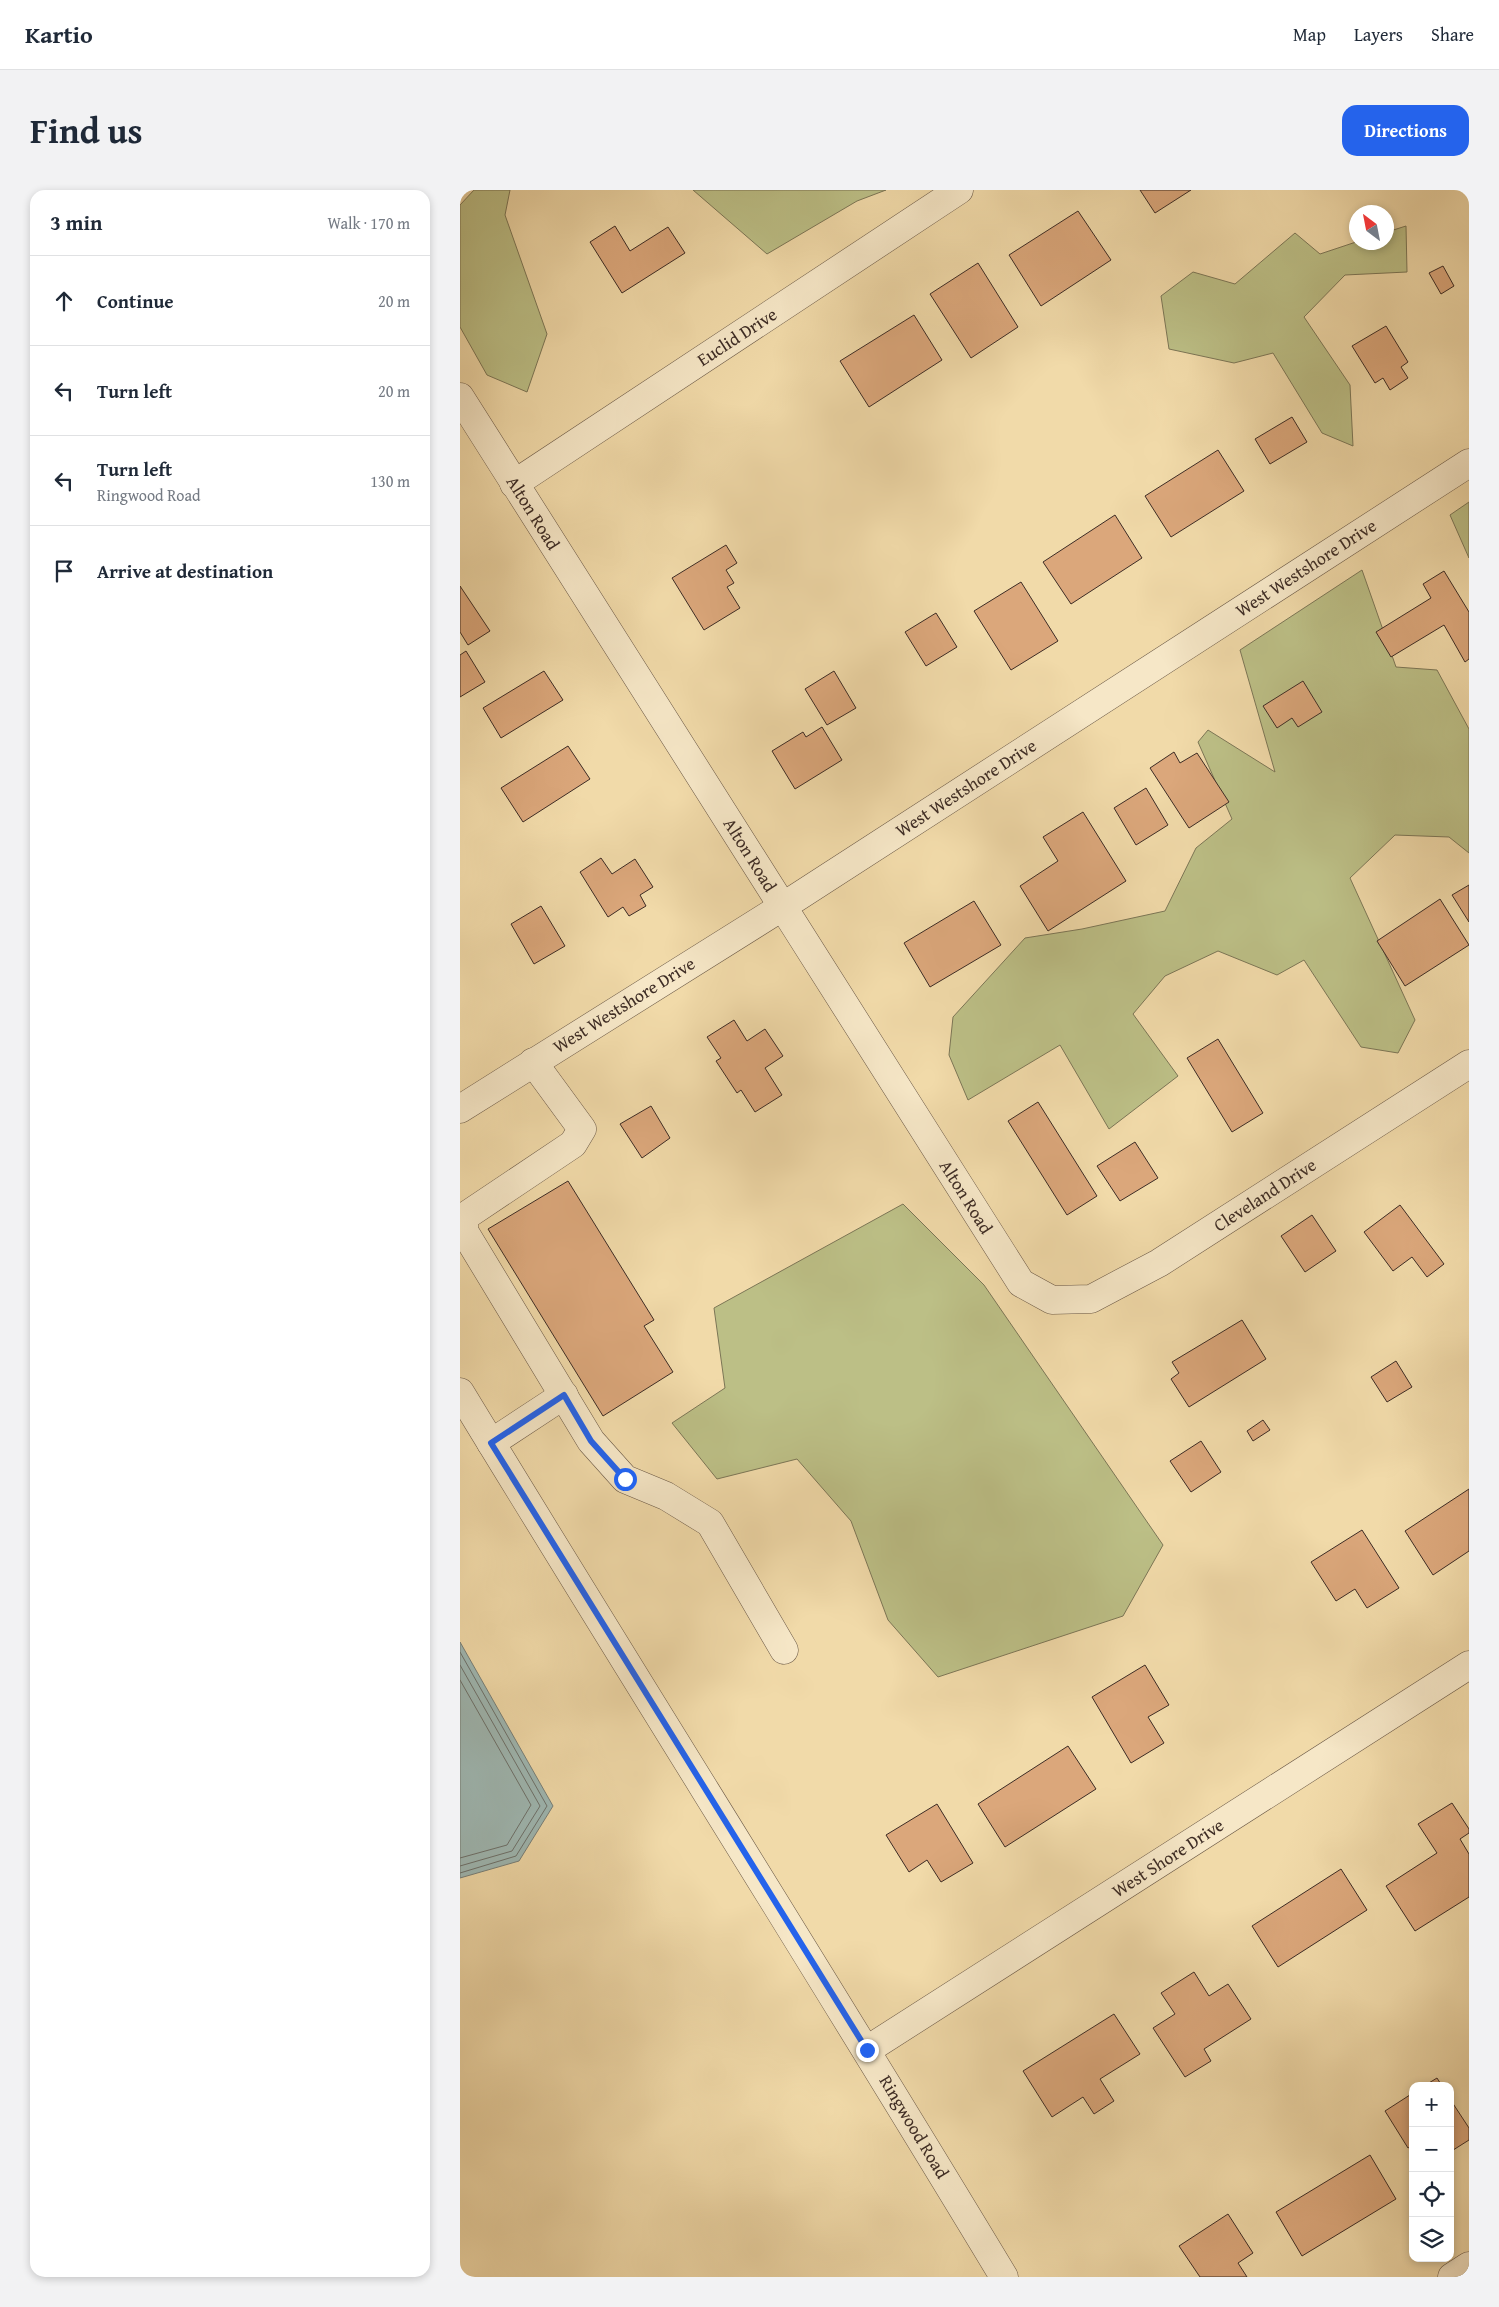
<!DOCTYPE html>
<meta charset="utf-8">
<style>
:root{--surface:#fff;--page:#f2f2f3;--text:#1f2937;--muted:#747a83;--line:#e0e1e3;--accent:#2563eb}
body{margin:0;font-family:"Gentium Book Plus",serif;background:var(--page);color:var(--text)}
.controls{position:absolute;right:15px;bottom:15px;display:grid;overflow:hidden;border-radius:10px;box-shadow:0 2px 8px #0003}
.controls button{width:45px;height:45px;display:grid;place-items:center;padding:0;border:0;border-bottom:1px solid var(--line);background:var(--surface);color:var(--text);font:25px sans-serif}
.compass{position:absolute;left:889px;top:15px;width:45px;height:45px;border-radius:50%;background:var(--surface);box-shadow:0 2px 8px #0003;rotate:328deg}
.stop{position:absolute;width:15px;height:15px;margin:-11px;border:4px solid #2563eb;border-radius:50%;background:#fff}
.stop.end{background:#2563eb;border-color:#fff;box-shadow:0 1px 5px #0008}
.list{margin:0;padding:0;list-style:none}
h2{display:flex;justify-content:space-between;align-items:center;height:65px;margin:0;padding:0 20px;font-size:21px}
h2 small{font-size:16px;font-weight:400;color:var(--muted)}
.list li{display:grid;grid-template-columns:32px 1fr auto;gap:15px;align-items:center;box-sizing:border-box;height:90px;padding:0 20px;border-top:1px solid var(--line)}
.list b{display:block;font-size:19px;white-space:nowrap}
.list p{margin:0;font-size:16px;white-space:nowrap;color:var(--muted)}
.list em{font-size:16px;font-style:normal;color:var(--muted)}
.icon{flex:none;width:28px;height:28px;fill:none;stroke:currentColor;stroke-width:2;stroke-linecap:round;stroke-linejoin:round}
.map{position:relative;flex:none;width:1009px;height:2087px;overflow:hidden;border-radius:15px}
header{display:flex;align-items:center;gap:30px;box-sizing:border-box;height:70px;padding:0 25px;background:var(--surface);border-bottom:1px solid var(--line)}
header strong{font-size:24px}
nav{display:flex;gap:28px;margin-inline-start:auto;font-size:18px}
.intro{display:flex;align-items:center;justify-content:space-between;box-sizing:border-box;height:120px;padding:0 30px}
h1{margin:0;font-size:35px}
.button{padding:12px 22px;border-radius:15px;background:var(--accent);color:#fff;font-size:18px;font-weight:700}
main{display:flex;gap:30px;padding:0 30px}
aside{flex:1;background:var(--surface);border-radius:15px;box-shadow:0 2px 8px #0003}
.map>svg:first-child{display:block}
</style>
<header>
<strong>Kartio</strong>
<nav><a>Map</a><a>Layers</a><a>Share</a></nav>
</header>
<div class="intro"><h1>Find us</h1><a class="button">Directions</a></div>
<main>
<aside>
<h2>3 min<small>Walk · 170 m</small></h2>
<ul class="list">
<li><svg class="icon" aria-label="ahead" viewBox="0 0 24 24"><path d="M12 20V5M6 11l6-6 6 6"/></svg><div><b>Continue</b></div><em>20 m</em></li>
<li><svg class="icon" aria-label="left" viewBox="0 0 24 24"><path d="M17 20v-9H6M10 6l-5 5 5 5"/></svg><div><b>Turn left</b></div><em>20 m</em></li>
<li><svg class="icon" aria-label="left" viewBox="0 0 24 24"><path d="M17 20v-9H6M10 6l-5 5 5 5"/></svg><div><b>Turn left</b><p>Ringwood Road</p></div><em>130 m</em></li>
<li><svg class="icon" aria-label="arrive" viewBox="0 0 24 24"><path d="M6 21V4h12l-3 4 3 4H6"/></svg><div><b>Arrive at destination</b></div></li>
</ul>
</aside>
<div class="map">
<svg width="1009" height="2087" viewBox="0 0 1009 2087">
<rect width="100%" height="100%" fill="#f1daa9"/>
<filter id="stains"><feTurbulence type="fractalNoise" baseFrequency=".004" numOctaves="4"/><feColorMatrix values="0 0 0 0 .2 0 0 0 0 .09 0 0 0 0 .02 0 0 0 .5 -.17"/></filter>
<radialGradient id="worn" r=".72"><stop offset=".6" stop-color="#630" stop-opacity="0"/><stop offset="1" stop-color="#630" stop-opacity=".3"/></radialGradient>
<g fill="#bcbf86" stroke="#7c7656">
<path d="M 14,0 L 50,0 L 45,25 L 87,144 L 67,202 L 27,185 L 0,137 L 0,15 Z"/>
<path d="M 233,0 L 426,0 L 397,11 L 307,64 Z"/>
<path d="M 946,36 L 947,82 L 885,85 L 844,127 L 890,195 L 893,256 L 862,243 L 813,163 L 774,173 L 709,159 L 701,106 L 733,82 L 775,94 L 835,43 L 860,64 L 896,52 L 926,52 L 927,42 Z"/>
<path d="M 1009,312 L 1009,368 L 990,325 Z"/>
<path d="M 902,380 L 936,477 L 977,480 L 1009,539 L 1009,663 L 989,647 L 935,645 L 890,688 L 955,830 L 938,863 L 901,857 L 844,770 L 817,785 L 758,761 L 705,786 L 673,824 L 718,886 L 649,939 L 600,855 L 508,910 L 489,865 L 493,827 L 565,748 L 622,739 L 705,721 L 736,658 L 772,629 L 738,552 L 748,540 L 815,582 L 780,460 Z"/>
<path d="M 443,1014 L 524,1095 L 703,1355 L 663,1426 L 478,1487 L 428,1430 L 391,1331 L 337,1269 L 257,1289 L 212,1233 L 265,1198 L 254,1118 Z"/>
</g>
<path fill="#9fb8b3" stroke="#78807a" d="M 0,1452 L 93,1616 L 59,1671 L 0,1688 Z"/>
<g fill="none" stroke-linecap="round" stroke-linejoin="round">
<g stroke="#6e726c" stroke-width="1">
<path d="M 0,1462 L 87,1616 L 56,1666 L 0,1683"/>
<path d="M 0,1475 L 80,1616 L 52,1661 L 0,1676"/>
<path d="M 0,1490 L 71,1615 L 47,1655 L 0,1668"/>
</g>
</g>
<g fill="#dba77b" stroke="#3d2c25">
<path d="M 680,0 L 731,0 L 695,23 Z"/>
<path d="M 618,21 L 651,70 L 581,116 L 549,65 Z"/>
<path d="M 155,36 L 170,61 L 208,37 L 225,63 L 162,103 L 130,52 Z"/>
<path d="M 518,73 L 558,137 L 511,168 L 470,104 Z"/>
<path d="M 983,76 L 994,96 L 981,104 L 969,83 Z"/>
<path d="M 454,125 L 482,170 L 409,217 L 380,171 Z"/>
<path d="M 926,136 L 948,172 L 941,177 L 948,188 L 930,200 L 923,188 L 915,193 L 892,156 Z"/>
<path d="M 832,227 L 847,252 L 810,274 L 795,249 Z"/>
<path d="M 758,260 L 784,301 L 711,347 L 685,306 Z"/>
<path d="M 655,325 L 682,368 L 611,414 L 583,372 Z"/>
<path d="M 266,355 L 277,373 L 266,380 L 274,393 L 267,397 L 280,418 L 244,440 L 212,388 Z"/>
<path d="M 984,381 L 1009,422 L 1009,469 L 1005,472 L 984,435 L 931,467 L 916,442 L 971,408 L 963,394 Z"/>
<path d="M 561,392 L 598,451 L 551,480 L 514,421 Z"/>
<path d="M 0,396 L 30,441 L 8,455 L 0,442 Z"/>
<path d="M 476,423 L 497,457 L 466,476 L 445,442 Z"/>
<path d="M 6,461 L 25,492 L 0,507 L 0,465 Z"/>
<path d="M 84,481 L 103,510 L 41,548 L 23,518 Z"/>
<path d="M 374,481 L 396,518 L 367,535 L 345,499 Z"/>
<path d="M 843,491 L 862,522 L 838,537 L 832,528 L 817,538 L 803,516 Z"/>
<path d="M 362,537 L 382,570 L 335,599 L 312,561 L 343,542 L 346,547 Z"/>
<path d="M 108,556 L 130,589 L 63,632 L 41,598 Z"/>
<path d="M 714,562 L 720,573 L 737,563 L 769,612 L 729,638 L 690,578 Z"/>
<path d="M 686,598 L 708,635 L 676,655 L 654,618 Z"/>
<path d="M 623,622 L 666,691 L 588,741 L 560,696 L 598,671 L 583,647 Z"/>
<path d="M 141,668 L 152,684 L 175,669 L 193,697 L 180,705 L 186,716 L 169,726 L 163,717 L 148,727 L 120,682 Z"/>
<path d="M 1009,695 L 1009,732 L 992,705 Z"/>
<path d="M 980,709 L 1009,755 L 945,796 L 917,751 Z"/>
<path d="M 514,711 L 541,755 L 470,797 L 444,753 Z"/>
<path d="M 81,716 L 105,756 L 74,774 L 51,734 Z"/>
<path d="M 274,830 L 287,851 L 305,839 L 323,866 L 305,878 L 322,905 L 295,922 L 281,900 L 277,903 L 256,871 L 261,868 L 247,847 Z"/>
<path d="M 758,849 L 803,923 L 772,942 L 727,868 Z"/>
<path d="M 578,912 L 637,1006 L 607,1025 L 548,931 Z"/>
<path d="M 191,916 L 210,948 L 182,968 L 160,934 Z"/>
<path d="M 675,952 L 698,988 L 660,1011 L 637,976 Z"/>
<path d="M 108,991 L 194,1130 L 184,1136 L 213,1182 L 143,1226 L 28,1039 Z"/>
<path d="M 940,1015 L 984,1074 L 967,1087 L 952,1067 L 933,1081 L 904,1042 Z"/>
<path d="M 852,1025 L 876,1061 L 845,1082 L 821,1046 Z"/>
<path d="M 782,1130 L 806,1169 L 729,1217 L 711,1189 L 719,1183 L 712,1172 Z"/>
<path d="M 936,1171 L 952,1197 L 927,1212 L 911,1187 Z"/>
<path d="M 803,1230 L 810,1240 L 793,1251 L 787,1241 Z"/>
<path d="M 741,1251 L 761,1282 L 731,1302 L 710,1271 Z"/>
<path d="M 1009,1299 L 1009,1361 L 973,1385 L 945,1341 Z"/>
<path d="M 902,1340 L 939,1398 L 907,1418 L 895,1399 L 876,1411 L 851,1372 Z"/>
<path d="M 685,1475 L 709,1515 L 688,1527 L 704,1553 L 671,1573 L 632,1507 Z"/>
<path d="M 608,1556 L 636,1599 L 545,1657 L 518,1614 Z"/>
<path d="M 992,1613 L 1009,1639 L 1009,1643 L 1000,1649 L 1009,1664 L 1009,1707 L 955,1741 L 926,1696 L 977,1663 L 958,1634 Z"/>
<path d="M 477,1614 L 513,1673 L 481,1692 L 467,1670 L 449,1682 L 426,1645 Z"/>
<path d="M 881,1679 L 907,1720 L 818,1777 L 792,1736 Z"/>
<path d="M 734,1782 L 749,1806 L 768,1794 L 791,1829 L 744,1859 L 751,1871 L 725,1887 L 693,1838 L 715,1824 L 701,1803 Z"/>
<path d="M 654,1824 L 680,1864 L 640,1889 L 654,1911 L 634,1924 L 623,1907 L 592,1927 L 563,1881 Z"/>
<path d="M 977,1888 L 982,1896 L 964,1896 Z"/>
<path d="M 953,1903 L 953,1955 L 948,1958 L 925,1921 Z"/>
<path d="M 990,1909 L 1009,1938 L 1009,1950 L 990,1962 Z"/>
<path d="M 910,1965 L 936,2009 L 842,2066 L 816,2022 Z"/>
<path d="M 768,2024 L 793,2063 L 778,2073 L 787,2087 L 740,2087 L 719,2056 Z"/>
</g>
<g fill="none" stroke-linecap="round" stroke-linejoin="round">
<g stroke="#6a5846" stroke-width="29">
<g id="minor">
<path d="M 0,207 L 561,1093 L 592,1110 L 631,1109 L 699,1073 L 1009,874"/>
<path d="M 54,294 L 499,0"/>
<path d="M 73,872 L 122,939 L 113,954 L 4,1027 L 4,1041 L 131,1251 L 165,1289 L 206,1306 L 250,1333 L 324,1460"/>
<path d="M 0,919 L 322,717 L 1009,273"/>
<path d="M 0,1202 C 180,1498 365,1790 544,2087"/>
<path d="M 31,1253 L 104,1205"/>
<path d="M 407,1860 L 1009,1475"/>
<path d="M 992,2087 L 1009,2076"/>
</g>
</g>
<use href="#minor" stroke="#f6e7c7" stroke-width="28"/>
</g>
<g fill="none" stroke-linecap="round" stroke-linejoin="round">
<path stroke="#2563eb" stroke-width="6" d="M 165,1289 L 131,1251 L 104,1205 L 31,1253 L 407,1860"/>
</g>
<g text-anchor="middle" stroke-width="4" stroke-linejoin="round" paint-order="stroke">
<g font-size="18" fill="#3d2c25" stroke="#f6e7c7">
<text transform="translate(277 147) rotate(-33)" y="6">Euclid Drive</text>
<text transform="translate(73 323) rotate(58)" y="6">Alton Road</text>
<text transform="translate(846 378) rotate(-33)" y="6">West Westshore Drive</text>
<text transform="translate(506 598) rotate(-33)" y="6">West Westshore Drive</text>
<text transform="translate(290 665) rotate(58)" y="6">Alton Road</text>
<text transform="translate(164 815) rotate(-32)" y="6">West Westshore Drive</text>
<text transform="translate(805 1005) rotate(-33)" y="6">Cleveland Drive</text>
<text transform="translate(506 1007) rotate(58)" y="6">Alton Road</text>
<text transform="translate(708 1668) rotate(-33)" y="6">West Shore Drive</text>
<text transform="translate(454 1937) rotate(59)" y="6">Ringwood Road</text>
</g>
</g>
<rect width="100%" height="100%" filter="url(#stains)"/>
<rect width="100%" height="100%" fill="url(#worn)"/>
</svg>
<div class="controls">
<button>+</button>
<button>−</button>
<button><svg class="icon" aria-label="locate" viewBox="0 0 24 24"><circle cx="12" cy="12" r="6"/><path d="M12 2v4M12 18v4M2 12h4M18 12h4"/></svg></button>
<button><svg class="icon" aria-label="layers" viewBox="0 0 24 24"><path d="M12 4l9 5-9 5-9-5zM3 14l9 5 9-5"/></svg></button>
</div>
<svg class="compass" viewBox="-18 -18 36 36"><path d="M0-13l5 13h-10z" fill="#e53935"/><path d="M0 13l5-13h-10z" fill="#747a83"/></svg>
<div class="stop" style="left:165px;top:1289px"></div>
<div class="stop end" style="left:407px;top:1860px"></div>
</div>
</main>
